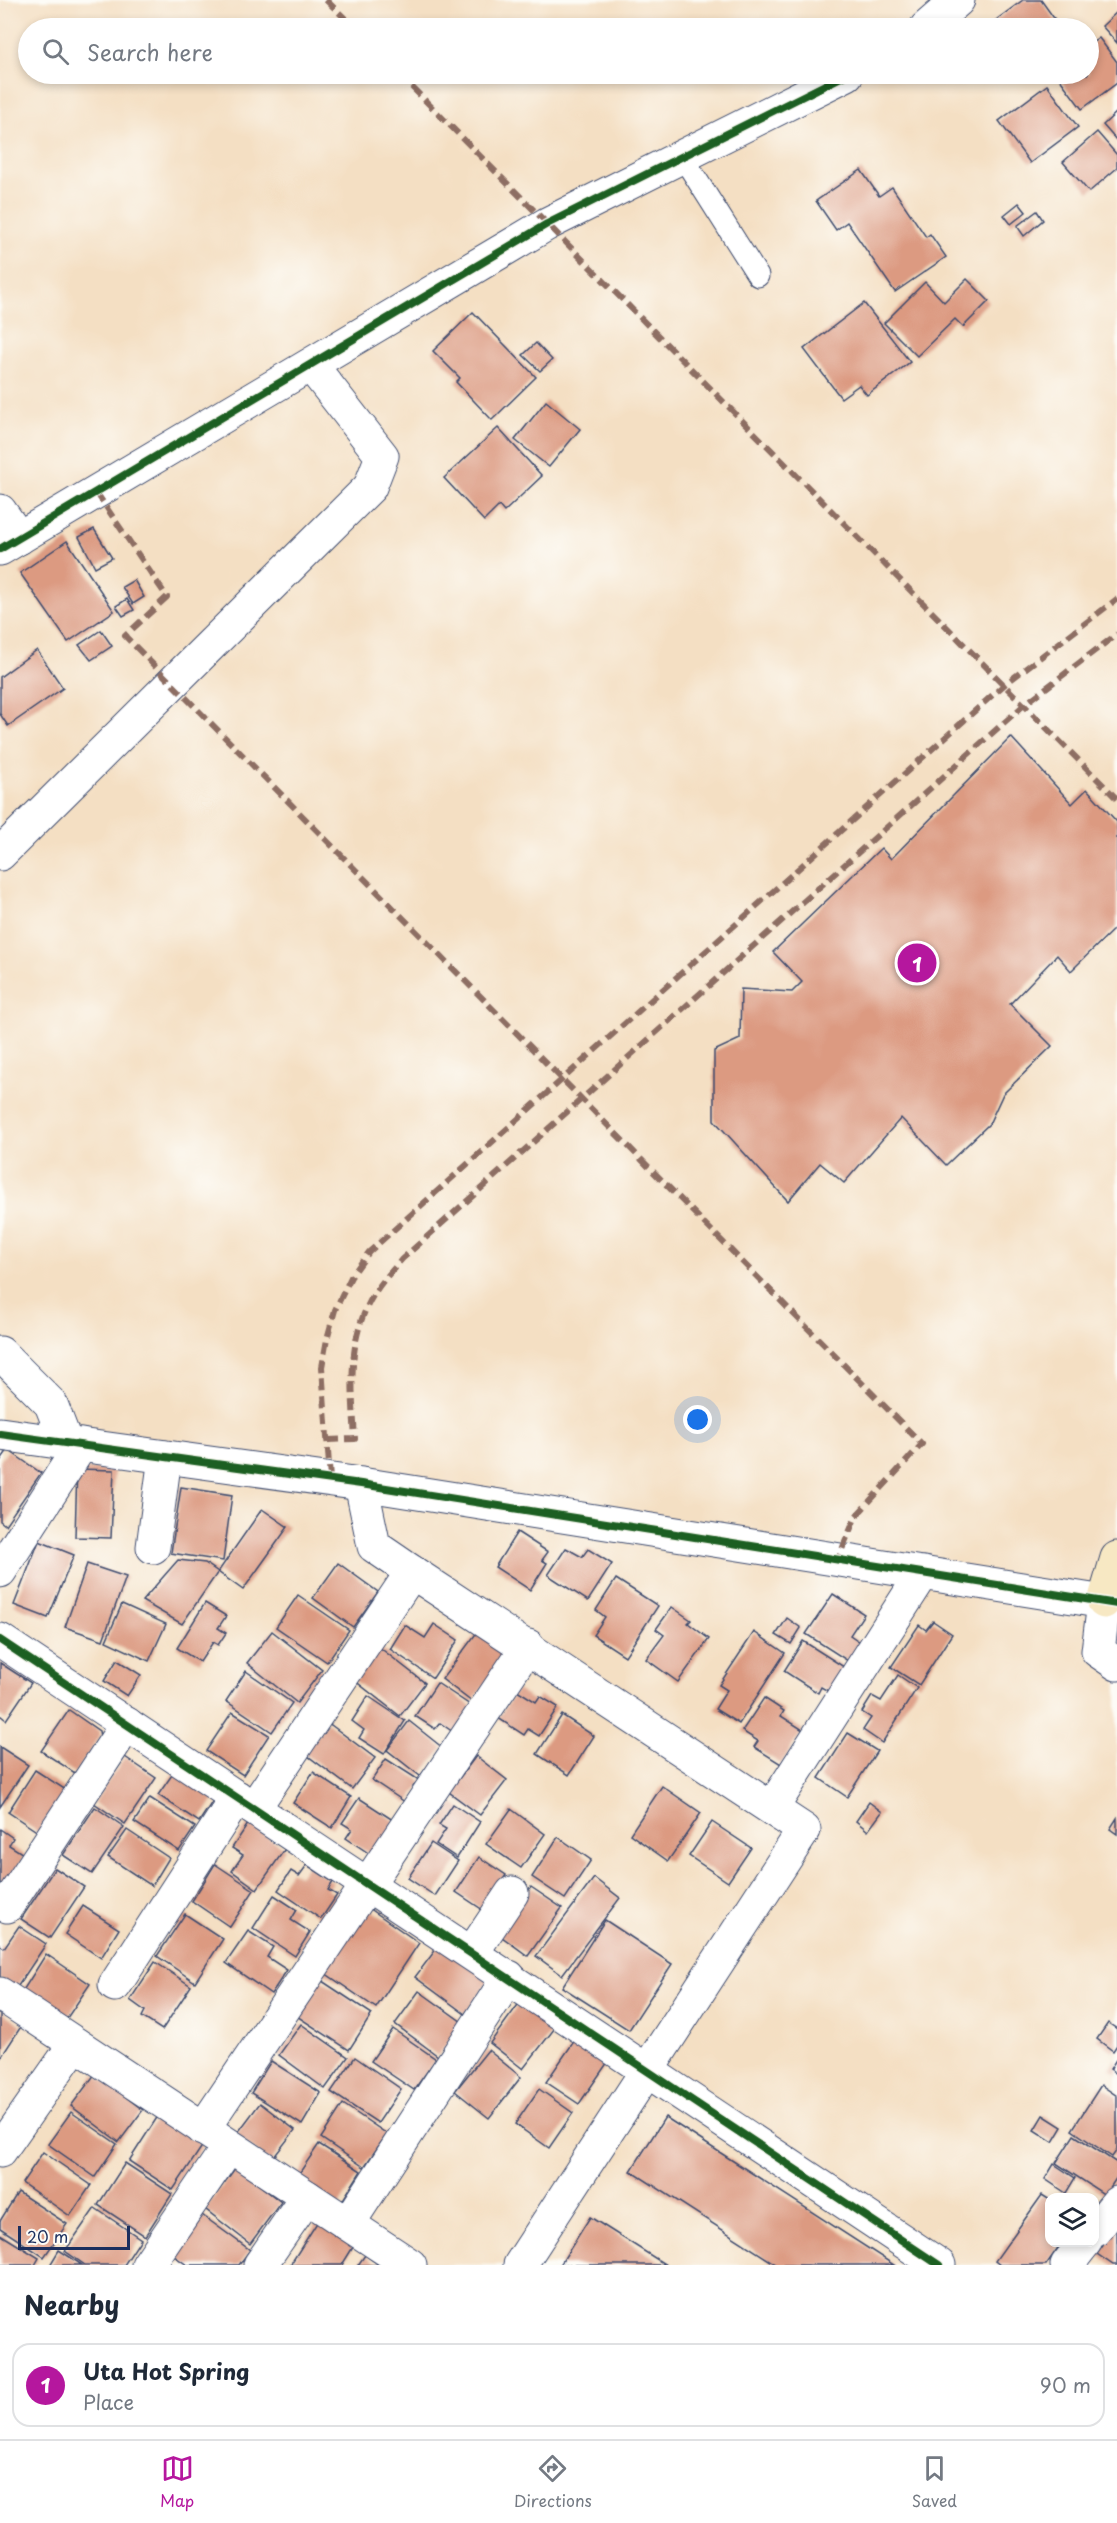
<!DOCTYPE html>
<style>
:root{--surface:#fff;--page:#f2f2f3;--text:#1f2937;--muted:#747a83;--line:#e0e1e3;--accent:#b5179e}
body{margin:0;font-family:"Playpen Sans",sans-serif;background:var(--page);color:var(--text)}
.controls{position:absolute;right:18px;bottom:18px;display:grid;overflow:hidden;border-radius:12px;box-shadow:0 3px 9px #0003}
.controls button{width:54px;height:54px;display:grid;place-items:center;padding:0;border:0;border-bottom:2px solid var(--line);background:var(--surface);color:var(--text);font:30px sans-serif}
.scale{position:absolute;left:18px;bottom:15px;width:112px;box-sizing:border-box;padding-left:6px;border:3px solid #1b2f5e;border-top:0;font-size:16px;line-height:21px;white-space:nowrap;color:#1b2f5e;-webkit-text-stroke:4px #fdfcf7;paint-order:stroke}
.you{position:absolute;left:698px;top:1420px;width:21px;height:21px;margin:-15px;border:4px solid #fff;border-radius:50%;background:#1a73e8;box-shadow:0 0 0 9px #1a73e833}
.badge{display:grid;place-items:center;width:39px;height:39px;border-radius:50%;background:var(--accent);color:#fff;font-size:20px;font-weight:700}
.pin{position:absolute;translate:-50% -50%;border:3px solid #fff;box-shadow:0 2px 6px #0006}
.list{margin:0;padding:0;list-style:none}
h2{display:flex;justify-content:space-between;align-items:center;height:78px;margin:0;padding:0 24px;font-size:26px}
h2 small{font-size:20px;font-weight:400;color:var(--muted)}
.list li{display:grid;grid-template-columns:39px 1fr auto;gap:18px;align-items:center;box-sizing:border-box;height:84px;margin:0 12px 12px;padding:0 12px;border:2px solid var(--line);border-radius:18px}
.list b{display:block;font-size:22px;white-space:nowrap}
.list p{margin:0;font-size:20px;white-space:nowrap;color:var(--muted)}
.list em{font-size:20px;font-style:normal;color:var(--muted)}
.icon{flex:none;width:33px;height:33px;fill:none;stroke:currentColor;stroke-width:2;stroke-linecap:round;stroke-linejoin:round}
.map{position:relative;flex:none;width:1117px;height:2265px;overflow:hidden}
.search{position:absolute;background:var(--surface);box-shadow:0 3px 9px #0003;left:18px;right:18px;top:18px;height:66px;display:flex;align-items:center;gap:15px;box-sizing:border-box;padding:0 21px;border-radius:33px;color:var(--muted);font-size:22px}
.sheet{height:174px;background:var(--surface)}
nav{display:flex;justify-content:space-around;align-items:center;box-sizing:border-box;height:84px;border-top:2px solid var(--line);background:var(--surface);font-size:16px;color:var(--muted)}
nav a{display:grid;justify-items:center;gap:3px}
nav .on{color:var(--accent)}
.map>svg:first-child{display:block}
</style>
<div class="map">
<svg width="1117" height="2265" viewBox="0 0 1117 2265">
<rect width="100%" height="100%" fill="#fdfcf7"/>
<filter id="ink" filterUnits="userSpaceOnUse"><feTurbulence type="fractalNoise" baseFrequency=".0167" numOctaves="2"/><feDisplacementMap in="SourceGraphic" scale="12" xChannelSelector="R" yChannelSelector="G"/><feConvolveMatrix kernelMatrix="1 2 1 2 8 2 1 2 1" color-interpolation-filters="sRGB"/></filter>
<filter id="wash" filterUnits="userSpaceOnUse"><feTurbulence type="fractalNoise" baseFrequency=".008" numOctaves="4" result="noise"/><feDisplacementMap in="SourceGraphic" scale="24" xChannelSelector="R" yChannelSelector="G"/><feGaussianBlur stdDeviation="1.35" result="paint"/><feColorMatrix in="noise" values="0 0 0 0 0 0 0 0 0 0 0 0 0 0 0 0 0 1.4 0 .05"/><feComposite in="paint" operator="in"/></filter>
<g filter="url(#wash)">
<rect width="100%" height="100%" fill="#f4dfc3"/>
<g id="blocks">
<g fill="#dc9a81">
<path d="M 1023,0 L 1041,0 L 1061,28 L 1002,28 L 996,20 Z"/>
<path d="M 1117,12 L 1117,43 L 1102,26 Z"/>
<path d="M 1099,38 L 1117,62 L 1117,83 L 1082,109 L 1056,74 L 1088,74 L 1088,46 Z"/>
<path d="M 1047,85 L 1078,127 L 1030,163 L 999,121 Z"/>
<path d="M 1117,112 L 1117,141 L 1103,125 Z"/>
<path d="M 1097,132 L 1117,155 L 1117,168 L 1089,192 L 1063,162 Z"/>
<path d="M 861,170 L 879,196 L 892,187 L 926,237 L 930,234 L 946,257 L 895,292 L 847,222 L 836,230 L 816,201 Z"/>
<path d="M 1019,203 L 1026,212 L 1011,224 L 1004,215 Z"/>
<path d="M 1037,211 L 1043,220 L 1024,236 L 1017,226 Z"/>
<path d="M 967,279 L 989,301 L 963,327 L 955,319 L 917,356 L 884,323 L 925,282 L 944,302 Z"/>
<path d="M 864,303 L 910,362 L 867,395 L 859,385 L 841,398 L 804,349 Z"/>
<path d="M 473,312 L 536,377 L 492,420 L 456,382 L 460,378 L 433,351 Z"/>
<path d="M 536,343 L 552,360 L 540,371 L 523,355 Z"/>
<path d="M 546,401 L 580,429 L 549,467 L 515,440 Z"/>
<path d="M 498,428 L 542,476 L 504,512 L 499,506 L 484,521 L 444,478 Z"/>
<path d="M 94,529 L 112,558 L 95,567 L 79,537 Z"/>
<path d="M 67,541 L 114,611 L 68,642 L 20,573 Z"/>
<path d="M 134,580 L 144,597 L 133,604 L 122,587 Z"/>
<path d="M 127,599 L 134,610 L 123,616 L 116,606 Z"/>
<path d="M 101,630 L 112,646 L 91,660 L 79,645 Z"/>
<path d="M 37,650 L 63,688 L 8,726 L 0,714 L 0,677 Z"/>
<path d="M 1011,737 L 1072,804 L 1087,789 L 1117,822 L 1117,926 L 1071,971 L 1057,955 L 1010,1004 L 1052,1046 L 1003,1094 L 989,1124 L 946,1165 L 901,1118 L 844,1183 L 820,1163 L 788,1201 L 714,1120 L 714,1051 L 740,1039 L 741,989 L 792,992 L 802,982 L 773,952 L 881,848 L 891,859 Z"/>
<path d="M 8,1450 L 41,1473 L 5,1525 L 0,1521 L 0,1461 Z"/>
<path d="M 77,1469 L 114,1470 L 111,1538 L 75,1537 Z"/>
<path d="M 181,1487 L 232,1495 L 223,1561 L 171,1553 Z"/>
<path d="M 262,1509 L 288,1527 L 243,1590 L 218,1572 Z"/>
<path d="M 517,1532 L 548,1552 L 542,1560 L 547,1563 L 530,1590 L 495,1567 Z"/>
<path d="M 39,1541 L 74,1555 L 48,1618 L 14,1605 Z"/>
<path d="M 566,1548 L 582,1557 L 588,1549 L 612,1564 L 588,1601 L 548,1575 Z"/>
<path d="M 178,1560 L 205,1563 L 218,1572 L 182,1624 L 142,1601 Z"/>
<path d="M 338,1563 L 378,1592 L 353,1627 L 313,1598 Z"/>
<path d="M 87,1564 L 126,1577 L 103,1640 L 65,1627 Z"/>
<path d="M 616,1579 L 658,1606 L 625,1656 L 593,1635 L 605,1617 L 596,1610 Z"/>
<path d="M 833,1594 L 864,1614 L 850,1635 L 860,1642 L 848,1661 L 806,1634 Z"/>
<path d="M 298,1595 L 349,1630 L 327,1662 L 276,1627 Z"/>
<path d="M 205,1603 L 226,1616 L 218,1628 L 226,1633 L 218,1645 L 213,1642 L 200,1662 L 177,1648 Z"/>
<path d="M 122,1604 L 166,1624 L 149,1661 L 106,1641 Z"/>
<path d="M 672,1607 L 691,1620 L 688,1623 L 709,1639 L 678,1682 L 646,1659 L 664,1635 L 656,1629 Z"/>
<path d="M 787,1618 L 801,1628 L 791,1644 L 776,1635 Z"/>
<path d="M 933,1621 L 952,1634 L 919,1685 L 891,1667 L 919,1625 L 926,1630 Z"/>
<path d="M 434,1624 L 458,1640 L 433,1678 L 390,1649 L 405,1625 L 425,1638 Z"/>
<path d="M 481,1627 L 511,1650 L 472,1702 L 442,1679 Z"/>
<path d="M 272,1631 L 322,1670 L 297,1703 L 247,1663 Z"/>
<path d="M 754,1632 L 785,1653 L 739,1724 L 715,1709 L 727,1690 L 719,1685 Z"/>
<path d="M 803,1641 L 844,1667 L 828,1691 L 821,1687 L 818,1693 L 784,1671 Z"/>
<path d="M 379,1647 L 425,1683 L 400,1716 L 354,1680 Z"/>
<path d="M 117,1660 L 141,1675 L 127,1696 L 104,1681 Z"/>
<path d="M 0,1663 L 31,1683 L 6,1720 L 0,1715 Z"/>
<path d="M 246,1671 L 292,1703 L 272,1732 L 226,1701 Z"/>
<path d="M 898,1675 L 917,1688 L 882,1743 L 863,1730 L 871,1718 L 862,1712 L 872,1696 L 881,1701 Z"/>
<path d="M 437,1683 L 473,1707 L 456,1734 L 440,1723 L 435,1729 L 415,1716 Z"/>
<path d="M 517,1690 L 536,1702 L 540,1696 L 558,1707 L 539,1736 L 528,1729 L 524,1735 L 498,1718 Z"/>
<path d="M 368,1696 L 405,1721 L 384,1754 L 359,1738 L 364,1730 L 352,1721 Z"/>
<path d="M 764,1698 L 784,1711 L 781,1716 L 803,1730 L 781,1764 L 754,1747 L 758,1741 L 742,1731 Z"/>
<path d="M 69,1710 L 99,1731 L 100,1737 L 75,1773 L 41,1751 Z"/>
<path d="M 232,1712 L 269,1735 L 243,1775 L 206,1751 Z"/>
<path d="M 562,1715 L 594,1736 L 569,1775 L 537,1754 Z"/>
<path d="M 409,1721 L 443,1748 L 420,1776 L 387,1750 Z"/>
<path d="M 327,1722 L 375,1758 L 352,1789 L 304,1753 Z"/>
<path d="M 848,1733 L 877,1751 L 847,1797 L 819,1778 Z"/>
<path d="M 0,1747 L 28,1765 L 0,1807 Z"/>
<path d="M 476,1756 L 507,1780 L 480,1815 L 449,1792 Z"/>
<path d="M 125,1757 L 156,1778 L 125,1824 L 94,1803 Z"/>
<path d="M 386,1759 L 422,1782 L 408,1804 L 372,1780 Z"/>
<path d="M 35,1770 L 66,1790 L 38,1832 L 8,1812 Z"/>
<path d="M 174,1772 L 214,1799 L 199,1822 L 158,1795 Z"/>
<path d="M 313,1772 L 351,1797 L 332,1828 L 293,1803 Z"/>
<path d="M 662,1786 L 701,1813 L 668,1861 L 630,1834 Z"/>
<path d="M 150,1798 L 195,1827 L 179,1851 L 134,1822 Z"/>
<path d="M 359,1798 L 396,1822 L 373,1856 L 346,1838 L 352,1829 L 342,1823 Z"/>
<path d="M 869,1802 L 882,1812 L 868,1831 L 856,1821 Z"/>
<path d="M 453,1804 L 480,1822 L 457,1858 L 436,1844 L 446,1829 L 439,1825 Z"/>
<path d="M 95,1807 L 124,1827 L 92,1874 L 63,1855 Z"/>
<path d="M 511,1809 L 545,1834 L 521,1868 L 486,1844 Z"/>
<path d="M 1117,1818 L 1117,1834 L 1110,1829 Z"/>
<path d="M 712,1822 L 751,1848 L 728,1882 L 689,1856 Z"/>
<path d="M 248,1824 L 285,1849 L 257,1889 L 232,1871 L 243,1855 L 232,1848 Z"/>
<path d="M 0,1829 L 13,1838 L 9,1845 L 25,1855 L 0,1895 Z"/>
<path d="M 127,1830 L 169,1858 L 152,1886 L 108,1857 Z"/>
<path d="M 558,1837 L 591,1860 L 565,1899 L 532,1877 Z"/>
<path d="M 431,1843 L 458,1861 L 435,1896 L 408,1878 Z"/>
<path d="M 479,1857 L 506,1875 L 483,1910 L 456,1892 Z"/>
<path d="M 215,1864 L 254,1890 L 230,1927 L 192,1901 Z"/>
<path d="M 307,1865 L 333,1882 L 328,1890 L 337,1895 L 321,1919 L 278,1890 L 291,1871 L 299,1876 Z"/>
<path d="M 55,1868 L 84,1887 L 50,1938 L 21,1919 Z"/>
<path d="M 594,1878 L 620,1898 L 562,1975 L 536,1956 Z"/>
<path d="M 531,1887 L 562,1908 L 528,1956 L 498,1934 Z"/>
<path d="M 274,1895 L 297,1910 L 291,1920 L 310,1932 L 295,1956 L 253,1928 Z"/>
<path d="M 83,1906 L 119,1929 L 101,1958 L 65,1934 Z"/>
<path d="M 366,1906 L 419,1943 L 376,2008 L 322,1971 Z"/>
<path d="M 185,1914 L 223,1939 L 195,1982 L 157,1956 Z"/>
<path d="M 605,1920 L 672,1964 L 629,2030 L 562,1987 Z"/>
<path d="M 19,1926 L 46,1944 L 16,1989 L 0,1978 L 0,1945 L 4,1948 Z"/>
<path d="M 248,1931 L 273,1947 L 267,1957 L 287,1970 L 271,1994 L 226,1963 Z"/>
<path d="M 440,1944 L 489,1981 L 465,2014 L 415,1977 Z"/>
<path d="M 46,1954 L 90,1984 L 65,2021 L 22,1992 Z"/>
<path d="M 155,1962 L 191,1986 L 162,2030 L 142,2017 L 145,2011 L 130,2000 Z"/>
<path d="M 313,1975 L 372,2014 L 349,2050 L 289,2011 Z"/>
<path d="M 419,1991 L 462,2022 L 438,2056 L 395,2024 Z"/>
<path d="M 520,2002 L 555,2028 L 523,2069 L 490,2043 Z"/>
<path d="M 0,2011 L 22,2025 L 0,2059 Z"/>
<path d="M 1108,2023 L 1117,2029 L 1117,2045 L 1113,2051 L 1097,2039 Z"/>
<path d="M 301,2024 L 348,2057 L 325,2089 L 279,2055 Z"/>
<path d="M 393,2029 L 436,2059 L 414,2090 L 371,2061 Z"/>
<path d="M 577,2037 L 610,2059 L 579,2104 L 546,2082 Z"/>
<path d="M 488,2050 L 521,2077 L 489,2118 L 455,2091 Z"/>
<path d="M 355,2057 L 401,2089 L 378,2123 L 331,2092 Z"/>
<path d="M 1117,2058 L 1117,2074 L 1110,2069 Z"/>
<path d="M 271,2061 L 321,2093 L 302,2125 L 251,2093 Z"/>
<path d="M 95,2074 L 143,2110 L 119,2142 L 71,2106 Z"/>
<path d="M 1101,2085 L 1117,2096 L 1117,2150 L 1112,2157 L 1072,2130 Z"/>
<path d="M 539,2089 L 573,2113 L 549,2148 L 515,2124 Z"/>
<path d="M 260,2103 L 295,2130 L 270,2162 L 236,2135 Z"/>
<path d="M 343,2104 L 387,2134 L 364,2167 L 321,2138 Z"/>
<path d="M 71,2112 L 117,2144 L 95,2177 L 48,2144 Z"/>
<path d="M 1043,2115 L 1062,2127 L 1053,2142 L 1034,2130 Z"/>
<path d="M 158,2116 L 203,2145 L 173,2190 L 129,2161 Z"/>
<path d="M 665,2117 L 894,2265 L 777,2265 L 631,2171 Z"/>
<path d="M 1074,2135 L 1117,2163 L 1117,2177 L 1105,2195 L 1056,2163 Z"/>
<path d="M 319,2144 L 361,2171 L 339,2206 L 296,2178 Z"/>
<path d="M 43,2152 L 91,2185 L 70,2216 L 22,2183 Z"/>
<path d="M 125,2163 L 172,2194 L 145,2236 L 98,2205 Z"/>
<path d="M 1054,2164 L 1075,2178 L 1066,2193 L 1045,2179 Z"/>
<path d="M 236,2167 L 281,2202 L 250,2244 L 205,2209 Z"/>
<path d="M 18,2192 L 67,2224 L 44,2257 L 0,2228 L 0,2221 Z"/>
<path d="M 1042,2195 L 1050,2200 L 1050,2242 L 1062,2242 L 1046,2265 L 1000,2265 L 995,2261 Z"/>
<path d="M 95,2208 L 141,2239 L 124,2265 L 85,2265 L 65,2251 Z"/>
<path d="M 202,2215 L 250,2250 L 239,2265 L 187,2265 L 173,2255 Z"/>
<path d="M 590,2217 L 666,2265 L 560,2265 Z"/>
<path d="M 318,2221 L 355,2244 L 342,2265 L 290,2265 Z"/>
<path d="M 1117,2226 L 1117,2265 L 1113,2265 L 1097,2254 Z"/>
<path d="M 0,2234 L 39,2258 L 35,2265 L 0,2265 Z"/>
<path d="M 59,2250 L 82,2265 L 50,2265 Z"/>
<path d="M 365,2255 L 379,2265 L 358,2265 Z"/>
</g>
</g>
</g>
<g filter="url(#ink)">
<use href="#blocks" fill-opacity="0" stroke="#3c496d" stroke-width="1.5"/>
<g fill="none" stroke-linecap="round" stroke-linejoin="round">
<g stroke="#3c496d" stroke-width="23">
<path id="lane" d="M 682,156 L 758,276"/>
</g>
<g stroke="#3c496d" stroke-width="35">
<g id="street">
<path d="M 926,28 L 958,0"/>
<path d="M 0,511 L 19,538"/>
<path d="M 0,549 L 547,224 L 847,74"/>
<path d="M 0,854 L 370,487 L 382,456 L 311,365"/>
<path d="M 0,1353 L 51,1404 L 66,1443"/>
<path d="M 0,1434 L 361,1484 L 1117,1604"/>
<path d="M 361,1484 L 374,1546 L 412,1572 L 804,1830 L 520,2265"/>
<path d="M 153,1547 L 165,1457"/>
<path d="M 0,1571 L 81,1445"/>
<path d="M 1104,1602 L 1098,1651 L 1117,1664"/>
<path d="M 0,1640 L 939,2265"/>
<path d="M 254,1808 L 412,1572"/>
<path d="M 772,1808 L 923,1573"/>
<path d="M 7,1906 L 127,1724"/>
<path d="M 472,1953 L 512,1893"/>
<path d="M 115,1985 L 237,1797"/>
<path d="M 0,1994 L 410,2265"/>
<path d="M 203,2129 L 528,1646"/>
<path d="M 0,2151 L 75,2044"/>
<path d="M 348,2224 L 509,1977"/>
<path d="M 1094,2231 L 1117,2203"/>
<path d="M 148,2265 L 229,2146"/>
<path d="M 260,2265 L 307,2197"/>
<path d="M 1067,2265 L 1085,2242"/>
</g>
</g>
<g stroke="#3c496d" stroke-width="35">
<path id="secondary" d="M 1104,1602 L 1117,1558"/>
</g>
<use href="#lane" stroke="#fff" stroke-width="21"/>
<use href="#street" stroke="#fff" stroke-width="33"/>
<use href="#secondary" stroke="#f7e8c3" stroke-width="33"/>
<g stroke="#8d6e63" stroke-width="6" stroke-dasharray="12 6" stroke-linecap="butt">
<path d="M 326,0 L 355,28"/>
<path d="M 399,74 L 1117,799"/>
<path d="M 96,492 L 167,597 L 125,636 L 922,1444 L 856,1516 L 838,1559"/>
<path d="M 328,1440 L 355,1439 C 352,1388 346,1336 376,1291 C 383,1280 393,1270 402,1259 L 1025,704 L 1117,634"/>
<path d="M 330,1479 L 322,1367 L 327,1339 L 335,1310 L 351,1277 L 369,1252 L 1005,684 L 1117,599"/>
</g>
<g stroke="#fdfcf7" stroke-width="11">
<g id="cycleway">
<path d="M 0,549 L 547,224 L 847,74"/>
<path d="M 0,1434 L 361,1484 L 1117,1604"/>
<path d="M 0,1640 L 939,2265"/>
</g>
</g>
<use href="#cycleway" stroke="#1b5e20" stroke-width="8"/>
</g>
</g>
</svg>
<div class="controls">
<button><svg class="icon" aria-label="layers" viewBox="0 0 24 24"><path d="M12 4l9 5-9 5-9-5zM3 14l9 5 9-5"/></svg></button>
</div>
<div class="scale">20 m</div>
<div class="you"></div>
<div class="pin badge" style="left:917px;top:963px">1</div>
<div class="search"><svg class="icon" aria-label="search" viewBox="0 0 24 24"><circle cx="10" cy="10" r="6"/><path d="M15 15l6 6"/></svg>Search here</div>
</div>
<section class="sheet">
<h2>Nearby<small></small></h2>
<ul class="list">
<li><span class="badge">1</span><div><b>Uta Hot Spring</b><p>Place</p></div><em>90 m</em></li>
</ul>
</section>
<nav>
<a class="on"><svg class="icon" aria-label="map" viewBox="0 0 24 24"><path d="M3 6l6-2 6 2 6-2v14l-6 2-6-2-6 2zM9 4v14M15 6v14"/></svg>Map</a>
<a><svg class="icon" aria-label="directions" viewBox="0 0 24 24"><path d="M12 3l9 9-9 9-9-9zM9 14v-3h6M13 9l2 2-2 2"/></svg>Directions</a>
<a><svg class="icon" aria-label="saved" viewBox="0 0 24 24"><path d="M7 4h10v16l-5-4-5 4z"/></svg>Saved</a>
</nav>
